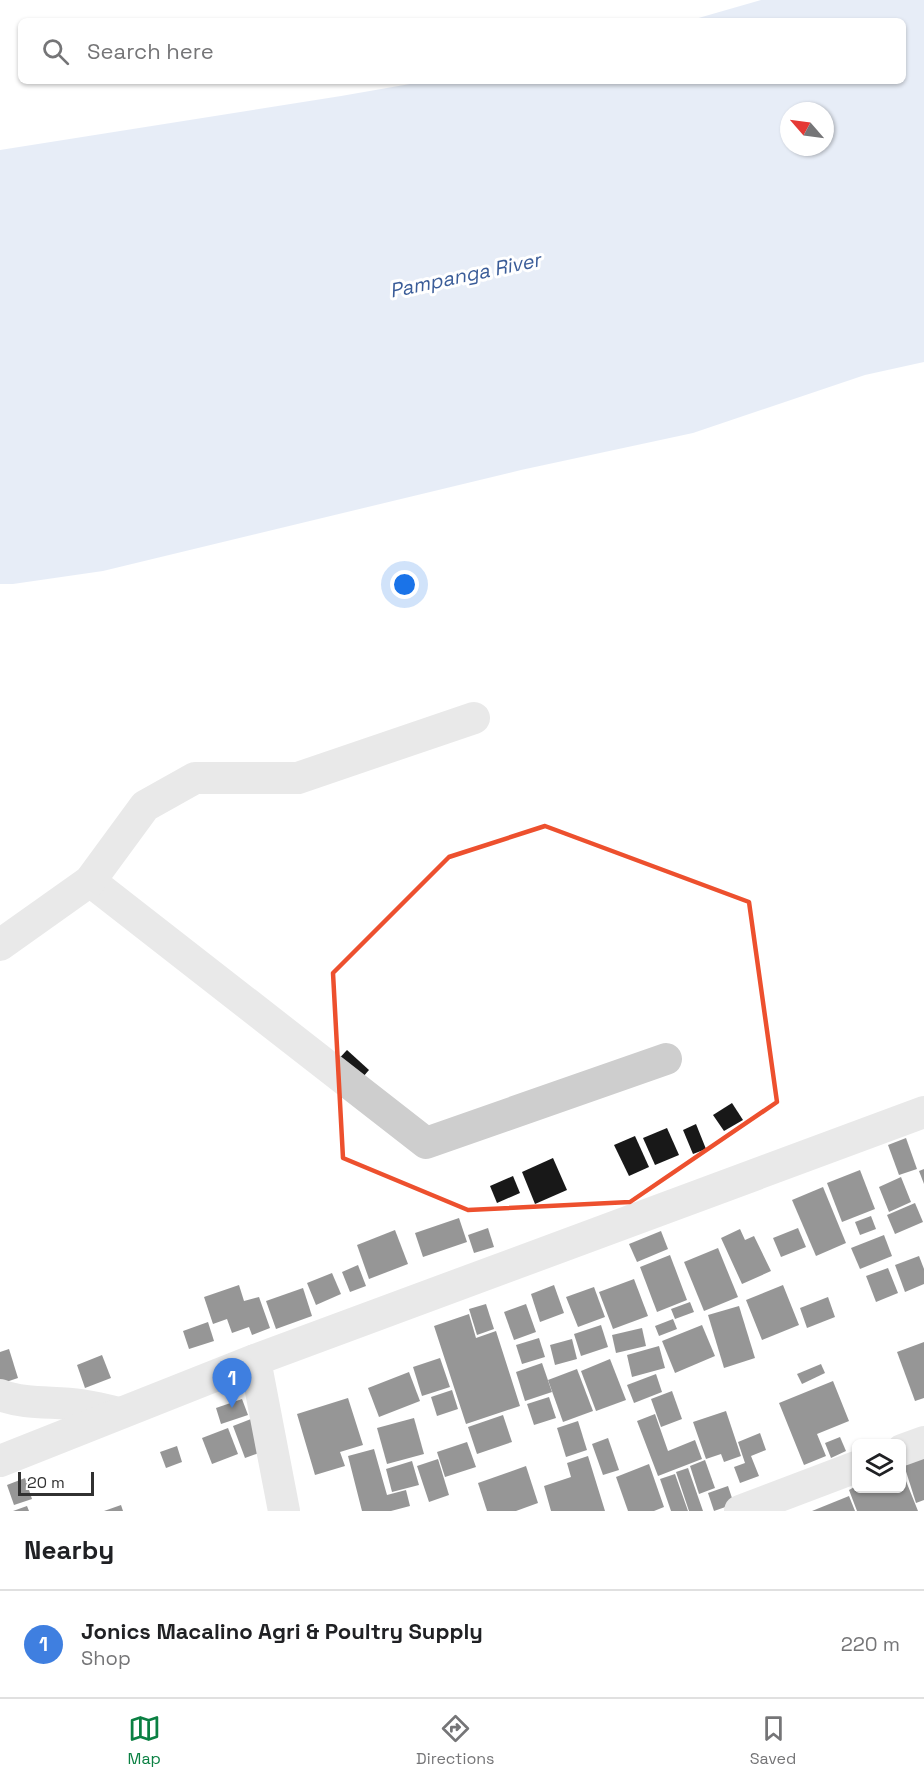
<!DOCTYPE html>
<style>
:root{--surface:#fff;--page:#f2f2f2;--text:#202124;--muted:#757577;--line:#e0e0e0;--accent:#0b8043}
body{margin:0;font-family:"Space Grotesk",sans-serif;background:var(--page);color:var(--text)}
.controls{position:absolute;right:18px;bottom:18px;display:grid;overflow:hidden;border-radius:9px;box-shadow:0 2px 4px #0004}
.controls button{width:54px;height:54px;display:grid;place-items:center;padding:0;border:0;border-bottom:2px solid var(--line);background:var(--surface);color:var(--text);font:30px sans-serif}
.compass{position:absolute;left:780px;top:102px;width:54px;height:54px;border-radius:50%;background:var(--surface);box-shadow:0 2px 4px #0004;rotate:298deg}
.scale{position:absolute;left:18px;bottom:15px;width:76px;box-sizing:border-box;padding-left:6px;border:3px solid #313131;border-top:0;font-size:16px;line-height:21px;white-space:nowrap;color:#313131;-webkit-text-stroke:4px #fff;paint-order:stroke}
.you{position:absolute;left:405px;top:585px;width:21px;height:21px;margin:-15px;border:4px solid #fff;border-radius:50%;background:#1a73e8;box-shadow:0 0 0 9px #1a73e833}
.badge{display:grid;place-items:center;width:39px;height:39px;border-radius:50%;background:var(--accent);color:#fff;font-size:20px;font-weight:700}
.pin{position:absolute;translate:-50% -50px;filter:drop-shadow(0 2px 3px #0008)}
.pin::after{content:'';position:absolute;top:32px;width:21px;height:18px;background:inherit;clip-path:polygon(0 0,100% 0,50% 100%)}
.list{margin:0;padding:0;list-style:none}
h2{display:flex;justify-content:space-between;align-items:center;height:78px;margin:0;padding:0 24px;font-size:26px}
h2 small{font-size:20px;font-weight:400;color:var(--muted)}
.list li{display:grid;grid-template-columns:39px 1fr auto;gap:18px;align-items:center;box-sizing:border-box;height:108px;padding:0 24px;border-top:2px solid var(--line)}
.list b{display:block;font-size:22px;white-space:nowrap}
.list p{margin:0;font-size:20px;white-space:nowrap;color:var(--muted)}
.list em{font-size:20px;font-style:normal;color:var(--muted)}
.icon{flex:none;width:33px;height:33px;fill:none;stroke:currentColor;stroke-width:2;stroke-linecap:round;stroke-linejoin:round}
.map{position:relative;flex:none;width:924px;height:1511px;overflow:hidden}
.search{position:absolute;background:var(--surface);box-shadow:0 2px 4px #0004;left:18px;right:18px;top:18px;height:66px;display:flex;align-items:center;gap:15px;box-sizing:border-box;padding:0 21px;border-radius:9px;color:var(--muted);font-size:22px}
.sheet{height:186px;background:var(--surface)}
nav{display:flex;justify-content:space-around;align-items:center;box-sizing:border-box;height:84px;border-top:2px solid var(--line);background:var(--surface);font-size:16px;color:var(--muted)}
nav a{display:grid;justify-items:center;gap:3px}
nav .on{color:var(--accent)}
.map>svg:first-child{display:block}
</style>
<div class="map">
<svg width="924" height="1511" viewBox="0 0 924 1511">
<rect width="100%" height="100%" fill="#fff"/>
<path fill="#cbd8ee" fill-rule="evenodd" d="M 761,0 L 924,0 L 924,362 L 865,375 L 693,433 L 521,470 L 103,571 L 13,584 L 0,584 L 0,150 L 341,96 L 427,81 L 903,81 L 903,21 L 688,21 ZM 789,111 L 825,111 L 825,147 L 789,147 Z"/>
<g fill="#181818">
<path d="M 347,1050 L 369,1070 L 356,1085 L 334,1064 Z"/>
<path d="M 732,1103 L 743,1120 L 724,1131 L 713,1115 Z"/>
<path d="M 696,1124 L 706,1149 L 693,1154 L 683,1130 Z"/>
<path d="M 667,1128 L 679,1155 L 655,1165 L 643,1138 Z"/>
<path d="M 635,1136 L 649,1167 L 629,1176 L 614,1145 Z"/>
<path d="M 906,1138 L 917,1169 L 899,1175 L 888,1145 Z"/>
<path d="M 553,1158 L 567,1190 L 535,1204 L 522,1172 Z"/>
<path d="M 924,1169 L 924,1184 L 919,1171 Z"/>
<path d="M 860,1170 L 875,1209 L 842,1222 L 827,1183 Z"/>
<path d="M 513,1176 L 520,1193 L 497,1203 L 490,1186 Z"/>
<path d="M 901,1177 L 911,1202 L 889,1212 L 879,1187 Z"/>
<path d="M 823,1187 L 846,1243 L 816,1256 L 792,1200 Z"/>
<path d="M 915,1203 L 923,1222 L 895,1234 L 887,1215 Z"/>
<path d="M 871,1216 L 876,1229 L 860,1235 L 855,1222 Z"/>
<path d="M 459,1218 L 467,1242 L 423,1257 L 415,1233 Z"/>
<path d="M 488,1228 L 494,1247 L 474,1253 L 468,1235 Z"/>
<path d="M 798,1228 L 806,1247 L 781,1257 L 773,1238 Z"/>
<path d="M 740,1229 L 745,1240 L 754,1236 L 771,1271 L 742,1284 L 721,1238 Z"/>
<path d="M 395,1230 L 408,1264 L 369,1279 L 357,1245 Z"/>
<path d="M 661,1231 L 668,1249 L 637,1262 L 629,1244 Z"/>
<path d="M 884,1235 L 892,1256 L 860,1269 L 851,1248 Z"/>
<path d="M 718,1248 L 738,1297 L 704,1311 L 684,1262 Z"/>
<path d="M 670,1255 L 687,1300 L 657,1312 L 640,1267 Z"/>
<path d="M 919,1256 L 924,1269 L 924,1284 L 905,1292 L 895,1265 Z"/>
<path d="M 358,1265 L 366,1286 L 350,1292 L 342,1272 Z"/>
<path d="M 888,1268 L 898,1293 L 876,1302 L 866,1276 Z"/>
<path d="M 332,1273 L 341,1294 L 316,1305 L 307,1283 Z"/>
<path d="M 634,1279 L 648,1316 L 613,1329 L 599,1292 Z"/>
<path d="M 239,1285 L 244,1301 L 259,1297 L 270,1328 L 252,1335 L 249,1327 L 232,1333 L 227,1319 L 213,1324 L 204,1297 Z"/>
<path d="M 554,1285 L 564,1313 L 540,1322 L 531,1294 Z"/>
<path d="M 783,1285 L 799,1325 L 762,1340 L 746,1300 Z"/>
<path d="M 594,1287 L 605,1317 L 578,1327 L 566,1297 Z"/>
<path d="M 303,1288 L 312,1316 L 276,1329 L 266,1301 Z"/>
<path d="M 828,1297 L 835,1317 L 807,1328 L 800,1308 Z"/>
<path d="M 690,1302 L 694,1312 L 675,1319 L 671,1309 Z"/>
<path d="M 486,1304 L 494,1329 L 477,1335 L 469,1309 Z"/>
<path d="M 526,1304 L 536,1332 L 514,1340 L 504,1312 Z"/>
<path d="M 739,1306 L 755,1358 L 724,1368 L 708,1315 Z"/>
<path d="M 469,1314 L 476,1338 L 496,1331 L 520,1406 L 466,1424 L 434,1326 Z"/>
<path d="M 673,1319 L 677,1329 L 659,1336 L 655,1326 Z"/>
<path d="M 208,1322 L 214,1341 L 189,1349 L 183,1331 Z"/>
<path d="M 601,1325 L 608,1347 L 581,1356 L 574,1334 Z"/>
<path d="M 702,1325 L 715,1356 L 675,1373 L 662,1341 Z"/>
<path d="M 642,1328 L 646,1346 L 616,1353 L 612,1335 Z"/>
<path d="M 539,1338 L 545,1357 L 522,1364 L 516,1345 Z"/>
<path d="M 572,1339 L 577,1359 L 555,1365 L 550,1345 Z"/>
<path d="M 924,1342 L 924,1398 L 915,1401 L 897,1352 Z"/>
<path d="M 659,1346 L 665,1368 L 632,1377 L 627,1355 Z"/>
<path d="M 9,1349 L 18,1378 L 0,1384 L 0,1352 Z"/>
<path d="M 102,1355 L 111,1378 L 85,1388 L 77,1365 Z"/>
<path d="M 440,1358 L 450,1387 L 422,1396 L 413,1367 Z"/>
<path d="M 610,1359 L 626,1400 L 596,1411 L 581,1371 Z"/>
<path d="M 542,1363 L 552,1392 L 525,1401 L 516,1372 Z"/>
<path d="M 821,1364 L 825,1373 L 802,1384 L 797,1374 Z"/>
<path d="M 577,1369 L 593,1411 L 563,1422 L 548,1380 Z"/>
<path d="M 409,1372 L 420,1401 L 379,1417 L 368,1388 Z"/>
<path d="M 656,1374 L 662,1392 L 634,1403 L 627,1385 Z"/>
<path d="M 833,1381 L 849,1421 L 817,1434 L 826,1456 L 804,1465 L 779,1403 Z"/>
<path d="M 452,1390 L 458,1409 L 437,1416 L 431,1397 Z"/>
<path d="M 672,1391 L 682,1419 L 661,1427 L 651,1399 Z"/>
<path d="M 549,1397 L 556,1418 L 534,1425 L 527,1404 Z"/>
<path d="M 348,1398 L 363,1445 L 340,1452 L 345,1466 L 315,1475 L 297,1414 Z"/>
<path d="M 242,1399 L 248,1415 L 221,1424 L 216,1408 Z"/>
<path d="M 726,1411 L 741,1456 L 724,1462 L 721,1454 L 706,1459 L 693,1422 Z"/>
<path d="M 655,1414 L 668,1451 L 695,1440 L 702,1459 L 658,1476 L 637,1421 Z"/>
<path d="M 503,1415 L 512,1442 L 477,1454 L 468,1427 Z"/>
<path d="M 414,1418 L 424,1454 L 387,1464 L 377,1428 Z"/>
<path d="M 251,1419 L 262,1452 L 245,1458 L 233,1426 Z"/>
<path d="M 578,1421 L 587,1450 L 566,1457 L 557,1428 Z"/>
<path d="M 228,1428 L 238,1454 L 212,1464 L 202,1438 Z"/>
<path d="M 760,1433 L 766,1450 L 751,1456 L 759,1476 L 740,1483 L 734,1467 L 745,1463 L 738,1442 Z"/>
<path d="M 840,1437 L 846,1451 L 831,1458 L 825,1443 Z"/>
<path d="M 608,1438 L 619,1470 L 603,1475 L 592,1444 Z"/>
<path d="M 467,1442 L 476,1467 L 445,1477 L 437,1452 Z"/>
<path d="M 177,1446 L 182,1462 L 166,1468 L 160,1452 Z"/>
<path d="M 374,1449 L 387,1495 L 406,1490 L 410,1506 L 391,1511 L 362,1511 L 348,1456 Z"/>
<path d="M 924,1455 L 924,1500 L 916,1503 L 903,1462 Z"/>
<path d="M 588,1456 L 605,1511 L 551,1511 L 544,1486 L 571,1477 L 567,1463 Z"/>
<path d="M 438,1459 L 449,1495 L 429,1502 L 417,1466 Z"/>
<path d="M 705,1460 L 715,1488 L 699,1494 L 690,1466 Z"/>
<path d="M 412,1461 L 419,1485 L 392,1492 L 386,1469 Z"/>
<path d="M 649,1464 L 664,1507 L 654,1511 L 628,1511 L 616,1477 Z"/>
<path d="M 526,1466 L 538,1503 L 516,1511 L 487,1511 L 478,1483 Z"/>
<path d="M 688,1468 L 703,1511 L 689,1511 L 676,1472 Z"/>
<path d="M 902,1471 L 918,1511 L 857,1511 L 849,1490 L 856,1486 L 856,1488 L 902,1488 Z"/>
<path d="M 675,1474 L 688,1511 L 671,1511 L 660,1479 Z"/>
<path d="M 25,1478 L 32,1499 L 14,1505 L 7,1485 Z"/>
<path d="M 728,1486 L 734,1504 L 714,1511 L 708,1493 Z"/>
<path d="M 849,1496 L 855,1511 L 812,1511 Z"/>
<path d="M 121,1505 L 123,1511 L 104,1511 Z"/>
<path d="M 27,1506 L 29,1511 L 13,1511 Z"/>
</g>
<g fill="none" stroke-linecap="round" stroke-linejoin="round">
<g stroke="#cecece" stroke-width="32">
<path d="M 90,881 L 426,1143 L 666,1059"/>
<path d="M 0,945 L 90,881 L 145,806 L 195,778 L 298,778 L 474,718"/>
<path d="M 255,1360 L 284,1511"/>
<path d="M 0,1395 C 26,1405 54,1401 81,1405 C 94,1407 107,1410 119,1413"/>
<path d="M 902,1450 L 924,1442"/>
<path d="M 0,1461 L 255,1360 L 924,1112"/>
<path d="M 740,1511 L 856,1467"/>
</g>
</g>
<path d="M0 0H924V1511H0ZM 545,826 L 749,902 L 777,1102 L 630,1202 L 468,1210 L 343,1158 L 333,973 L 449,857 Z" fill="#fff" fill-opacity=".55" fill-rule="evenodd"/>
<path fill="none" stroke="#ed502e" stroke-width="4.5" stroke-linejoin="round" d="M 545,826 L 749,902 L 777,1102 L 630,1202 L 468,1210 L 343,1158 L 333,973 L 449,857 Z"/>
<g text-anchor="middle" stroke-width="6" stroke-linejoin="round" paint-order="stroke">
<g font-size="20" font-style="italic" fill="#3a5c98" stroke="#fff">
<text transform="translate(465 275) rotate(-12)" y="7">Pampanga River</text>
</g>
</g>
</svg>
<div class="controls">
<button><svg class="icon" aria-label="layers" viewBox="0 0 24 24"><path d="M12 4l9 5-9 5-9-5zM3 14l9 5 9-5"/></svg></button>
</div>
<svg class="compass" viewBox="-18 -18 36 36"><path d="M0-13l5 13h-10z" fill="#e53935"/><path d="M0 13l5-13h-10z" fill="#757577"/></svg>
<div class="scale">20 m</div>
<div class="you"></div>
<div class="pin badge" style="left:232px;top:1408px;background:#3f7fe0">1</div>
<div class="search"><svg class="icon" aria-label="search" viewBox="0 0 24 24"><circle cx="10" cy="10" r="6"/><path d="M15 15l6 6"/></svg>Search here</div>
</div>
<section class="sheet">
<h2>Nearby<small></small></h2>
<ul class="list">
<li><span class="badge" style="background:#3f7fe0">1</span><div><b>Jonics Macalino Agri &amp; Poultry Supply</b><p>Shop</p></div><em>220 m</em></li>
</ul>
</section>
<nav>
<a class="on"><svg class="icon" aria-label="map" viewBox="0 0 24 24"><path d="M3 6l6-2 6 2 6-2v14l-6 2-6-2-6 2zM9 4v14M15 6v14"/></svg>Map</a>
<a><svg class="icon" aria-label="directions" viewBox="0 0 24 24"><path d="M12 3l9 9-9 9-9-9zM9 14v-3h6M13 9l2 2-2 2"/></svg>Directions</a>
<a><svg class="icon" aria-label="saved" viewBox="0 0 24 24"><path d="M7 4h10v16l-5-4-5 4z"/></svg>Saved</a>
</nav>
